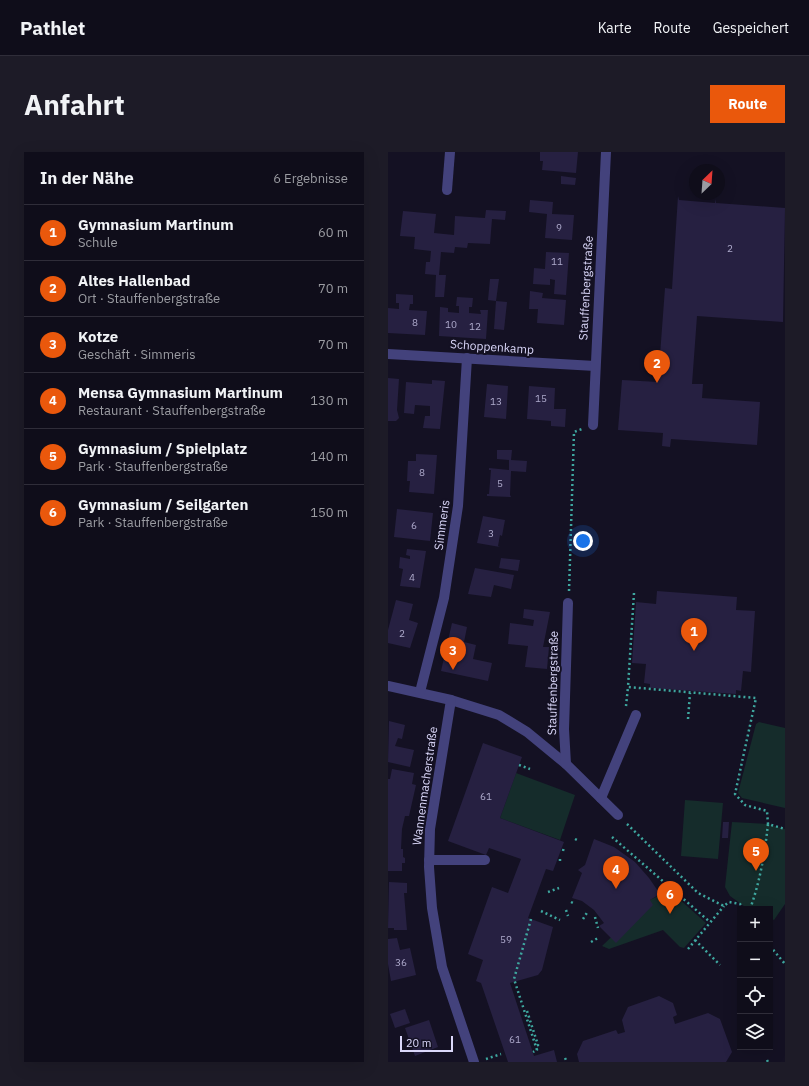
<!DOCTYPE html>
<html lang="de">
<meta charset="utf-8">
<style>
:root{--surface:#0f0d1a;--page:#1d1b27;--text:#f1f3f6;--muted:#9b9ca2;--line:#2f2d39;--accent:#ea580c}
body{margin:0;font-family:"IBM Plex Sans",sans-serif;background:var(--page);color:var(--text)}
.controls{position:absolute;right:12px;bottom:12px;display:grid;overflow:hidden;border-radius:0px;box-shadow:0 4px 16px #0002}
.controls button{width:36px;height:36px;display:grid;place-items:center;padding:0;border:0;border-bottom:1px solid var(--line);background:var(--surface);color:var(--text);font:20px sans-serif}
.compass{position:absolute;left:301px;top:12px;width:36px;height:36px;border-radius:50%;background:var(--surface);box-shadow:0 4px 16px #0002;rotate:25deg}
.scale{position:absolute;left:12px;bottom:10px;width:53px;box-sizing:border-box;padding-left:4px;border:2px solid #dbd8fa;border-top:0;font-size:11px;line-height:14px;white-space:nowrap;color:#dbd8fa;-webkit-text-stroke:3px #141123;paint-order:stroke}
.you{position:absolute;left:195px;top:389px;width:14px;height:14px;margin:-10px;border:3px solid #fff;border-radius:50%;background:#1a73e8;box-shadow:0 0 0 6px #1a73e833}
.badge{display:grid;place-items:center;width:26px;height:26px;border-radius:50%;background:var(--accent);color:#fff;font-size:13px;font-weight:700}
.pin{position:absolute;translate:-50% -33px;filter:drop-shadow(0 1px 2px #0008)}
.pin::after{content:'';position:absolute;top:21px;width:14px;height:12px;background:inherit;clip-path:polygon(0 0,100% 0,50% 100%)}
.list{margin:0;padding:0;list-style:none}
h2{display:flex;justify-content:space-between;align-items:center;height:52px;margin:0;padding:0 16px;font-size:17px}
h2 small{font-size:13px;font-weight:400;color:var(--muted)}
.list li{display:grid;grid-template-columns:26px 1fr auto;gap:12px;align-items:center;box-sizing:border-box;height:56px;padding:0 16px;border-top:1px solid var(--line)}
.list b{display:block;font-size:15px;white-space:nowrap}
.list p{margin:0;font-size:13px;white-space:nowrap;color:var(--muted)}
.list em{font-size:13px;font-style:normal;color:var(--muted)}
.icon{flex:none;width:22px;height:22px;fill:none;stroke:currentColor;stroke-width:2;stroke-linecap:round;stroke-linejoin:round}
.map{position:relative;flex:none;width:397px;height:910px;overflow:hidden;border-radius:0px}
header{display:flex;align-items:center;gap:24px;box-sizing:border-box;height:56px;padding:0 20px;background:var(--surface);border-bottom:1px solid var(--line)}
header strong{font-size:19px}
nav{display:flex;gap:22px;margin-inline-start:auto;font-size:14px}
.intro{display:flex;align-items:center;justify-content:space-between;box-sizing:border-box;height:96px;padding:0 24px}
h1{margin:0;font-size:28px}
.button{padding:10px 18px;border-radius:0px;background:var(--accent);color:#fff;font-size:14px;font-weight:700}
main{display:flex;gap:24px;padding:0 24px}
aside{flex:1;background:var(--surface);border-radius:0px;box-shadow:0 4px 16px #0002}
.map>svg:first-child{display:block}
</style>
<header>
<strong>Pathlet</strong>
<nav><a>Karte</a><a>Route</a><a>Gespeichert</a></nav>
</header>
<div class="intro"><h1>Anfahrt</h1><a class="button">Route</a></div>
<main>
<aside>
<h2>In der Nähe<small>6 Ergebnisse</small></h2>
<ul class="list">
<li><span class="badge">1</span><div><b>Gymnasium Martinum</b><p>Schule</p></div><em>60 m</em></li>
<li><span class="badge">2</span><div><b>Altes Hallenbad</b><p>Ort · Stauffenbergstraße</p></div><em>70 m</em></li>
<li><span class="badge">3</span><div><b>Kotze</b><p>Geschäft · Simmeris</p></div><em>70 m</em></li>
<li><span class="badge">4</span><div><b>Mensa Gymnasium Martinum</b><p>Restaurant · Stauffenbergstraße</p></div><em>130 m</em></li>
<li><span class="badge">5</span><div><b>Gymnasium / Spielplatz</b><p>Park · Stauffenbergstraße</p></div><em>140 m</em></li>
<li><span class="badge">6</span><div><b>Gymnasium / Seilgarten</b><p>Park · Stauffenbergstraße</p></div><em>150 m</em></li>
</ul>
</aside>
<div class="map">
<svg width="397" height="910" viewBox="0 0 397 910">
<rect width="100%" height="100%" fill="#141123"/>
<g fill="#152c2b">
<path d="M 371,570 L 397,576 L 397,656 L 354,646 L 350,641 L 368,572 Z"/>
<path d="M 128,621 L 187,643 L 172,688 L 112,666 Z"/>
<path d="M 297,648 L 335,651 L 330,707 L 293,704 Z"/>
<path d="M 344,670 L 380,672 L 397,677 L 397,752 L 386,768 L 382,766 L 382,757 L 360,757 L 342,744 L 337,735 Z"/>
<path d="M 281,738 L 318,771 L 296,796 L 292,795 L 275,778 L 221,797 L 214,794 L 262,748 Z"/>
</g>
<g fill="#262041">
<path d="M 152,0 L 190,0 L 188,21 L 154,18 L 155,9 L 152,9 Z"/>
<path d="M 173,24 L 188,26 L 187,33 L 173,32 Z"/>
<path d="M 290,44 L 291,48 L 327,51 L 327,47 L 328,51 L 397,56 L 395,170 L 309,164 L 304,232 L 315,232 L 314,246 L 372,250 L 369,293 L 283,287 L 282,295 L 274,294 L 275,281 L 230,278 L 234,228 L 270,230 L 277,136 L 284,137 Z"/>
<path d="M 142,48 L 165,50 L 164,62 L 186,63 L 184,88 L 157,86 L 159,62 L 141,60 Z"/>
<path d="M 98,58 L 118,59 L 117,68 L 104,67 L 102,92 L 80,91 L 79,96 L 67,95 L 66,101 L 53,100 L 51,123 L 58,123 L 56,145 L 47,145 L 48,123 L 37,122 L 38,110 L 42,110 L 43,99 L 26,97 L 27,85 L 12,84 L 15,59 L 48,62 L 46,81 L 66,83 L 67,64 L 97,66 Z"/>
<path d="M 158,100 L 181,101 L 178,143 L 166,142 L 167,128 L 162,127 L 162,133 L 145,132 L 146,116 L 157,117 Z"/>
<path d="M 102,127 L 111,127 L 108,149 L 100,148 Z"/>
<path d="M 142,139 L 155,141 L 154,146 L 178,148 L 176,173 L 149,171 L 150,157 L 141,157 Z"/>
<path d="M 8,142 L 25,143 L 25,152 L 22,152 L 21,158 L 39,159 L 37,183 L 0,181 L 0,156 L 11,157 L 11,151 L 8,151 Z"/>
<path d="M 69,145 L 85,146 L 84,155 L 81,155 L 81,161 L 93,162 L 92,158 L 100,158 L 98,187 L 51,184 L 52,155 L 60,156 L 60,160 L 71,161 L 71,154 L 68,154 Z"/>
<path d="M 108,149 L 119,150 L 116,178 L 106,177 Z"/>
<path d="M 0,226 L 11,227 L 9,258 L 11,266 L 8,269 L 0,269 Z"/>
<path d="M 44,228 L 57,229 L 52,277 L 35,276 L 37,264 L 42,264 L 42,254 L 27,253 L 26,262 L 16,261 L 18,230 L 44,232 Z"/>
<path d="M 99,232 L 120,234 L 118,267 L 96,265 Z"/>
<path d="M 141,234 L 167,236 L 166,257 L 178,257 L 177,275 L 163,274 L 163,269 L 139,267 Z"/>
<path d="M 109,298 L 124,298 L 123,308 L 139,309 L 138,320 L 123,319 L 122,343 L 123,345 L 99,344 L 99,342 L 101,342 L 103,318 L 101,318 L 101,316 L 121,318 L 121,308 L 109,307 Z"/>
<path d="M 28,302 L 49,303 L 46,342 L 21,340 L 22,329 L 19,329 L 20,309 L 28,309 Z"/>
<path d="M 9,357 L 45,361 L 42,389 L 6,385 Z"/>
<path d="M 95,364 L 117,368 L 114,384 L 112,383 L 110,394 L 112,395 L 89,391 Z"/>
<path d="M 19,397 L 38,399 L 32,436 L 12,434 L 15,417 L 11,416 L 12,405 L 22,407 L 22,404 L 18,403 Z"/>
<path d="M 113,406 L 132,408 L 130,419 L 111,416 Z"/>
<path d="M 87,416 L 126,423 L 123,437 L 106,433 L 103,445 L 80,442 Z"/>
<path d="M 269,439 L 349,445 L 348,458 L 367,459 L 363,520 L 355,519 L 353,539 L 348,538 L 348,542 L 262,536 L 262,532 L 256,531 L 258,512 L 244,511 L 248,450 L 268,452 Z"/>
<path d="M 8,448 L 25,452 L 21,468 L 30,471 L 22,496 L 0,491 L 0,478 Z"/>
<path d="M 136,457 L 162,460 L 155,495 L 161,495 L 159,517 L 137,515 L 140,494 L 120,492 L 122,471 L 145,474 L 146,468 L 135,466 Z"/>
<path d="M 64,471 L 79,475 L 76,490 L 88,493 L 85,507 L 104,511 L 100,529 L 53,519 Z"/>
<path d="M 1,569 L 17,573 L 14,587 L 10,586 L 7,594 L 26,598 L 22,615 L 0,610 Z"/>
<path d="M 95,591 L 134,605 L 112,666 L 176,690 L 165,719 L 158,717 L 140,766 L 165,775 L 154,818 L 150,823 L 122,831 L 146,904 L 166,898 L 169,910 L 120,910 L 93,831 L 88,829 L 95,808 L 80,802 L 104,735 L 120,741 L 133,707 L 101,696 L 98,703 L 60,689 Z"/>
<path d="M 4,617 L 26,621 L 24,632 L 28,633 L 21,664 L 17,664 L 14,677 L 13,697 L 15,697 L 15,705 L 17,706 L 17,711 L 14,711 L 14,719 L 0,719 L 0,627 L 2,627 Z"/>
<path d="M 335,670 L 341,670 L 340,686 L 334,686 Z"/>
<path d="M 206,687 L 226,695 L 247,710 L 261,726 L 272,742 L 262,748 L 265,753 L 228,791 L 211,774 L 216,771 L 206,758 L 194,749 L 184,746 L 194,721 L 190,718 L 197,713 Z"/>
<path d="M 1,730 L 19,731 L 19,741 L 16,741 L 19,778 L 6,778 L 6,776 L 0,776 Z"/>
<path d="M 9,786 L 12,798 L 22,796 L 28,823 L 3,829 L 0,812 L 0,787 Z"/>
<path d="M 271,844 L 285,851 L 289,863 L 285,865 L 287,872 L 320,861 L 332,867 L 344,900 L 338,910 L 191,910 L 189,902 L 195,889 L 228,878 L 230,882 L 237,880 L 234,868 L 240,855 Z"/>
<path d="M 17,857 L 22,871 L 7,876 L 2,862 Z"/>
<path d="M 41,868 L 50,895 L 27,904 L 17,876 Z"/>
</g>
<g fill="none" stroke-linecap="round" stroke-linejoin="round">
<g stroke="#3ea79f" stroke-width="2.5" stroke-dasharray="2 3" stroke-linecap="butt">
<path d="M 181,439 L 186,280 L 194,277"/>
<path d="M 246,441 L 240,535 L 368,546 L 347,642 L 357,653 L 379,659 L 380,672 L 397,677"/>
<path d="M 238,554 L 240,535"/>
<path d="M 300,567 L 302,541"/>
<path d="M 131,613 L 142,617"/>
<path d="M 239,672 L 310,741 L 336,754 L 341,750 L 352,752 L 356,757"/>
<path d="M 224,685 L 322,770"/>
<path d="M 187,687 L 189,688"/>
<path d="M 175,699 L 176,695"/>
<path d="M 172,709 L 172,707"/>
<path d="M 160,740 L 171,736"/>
<path d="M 183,750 L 185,751"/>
<path d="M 362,757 C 372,730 377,700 380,672"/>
<path d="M 178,758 L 180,764"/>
<path d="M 153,759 L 172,768"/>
<path d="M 207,765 L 210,776"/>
<path d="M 143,767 L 126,827 L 149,898 L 145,900"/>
<path d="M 195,767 L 200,759"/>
<path d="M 307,788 L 332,813"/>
<path d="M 203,790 L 210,786"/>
<path d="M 382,794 L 397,812"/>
<path d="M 300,797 L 336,754"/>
<path d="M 139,859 L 150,893 L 147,894"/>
<path d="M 177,906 L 179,910"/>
<path d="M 98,907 L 113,902"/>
<path d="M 379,908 L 380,910"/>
</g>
<g stroke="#43427c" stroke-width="10">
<path d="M 59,38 L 62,0"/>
<path d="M 0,202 L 207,214"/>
<path d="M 205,273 L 218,0"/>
<path d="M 0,534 L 63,548 L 111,563 L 139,580 L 178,612 L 230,663"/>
<path d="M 32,540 L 56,446 L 70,354 L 79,206"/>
<path d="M 63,548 L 42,677 L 41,715 L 44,756 L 54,815 L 86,910"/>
<path d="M 178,612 L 176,577 L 180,451"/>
<path d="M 213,646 L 248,563"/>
<path d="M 41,708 L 97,708"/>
</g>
</g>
<g text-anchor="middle" stroke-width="4" stroke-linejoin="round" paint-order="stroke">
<g font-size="10" fill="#aeaacc">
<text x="171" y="79">9</text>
<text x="342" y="100">2</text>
<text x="169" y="113">11</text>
<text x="27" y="174">8</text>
<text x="63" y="176">10</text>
<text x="87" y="178">12</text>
<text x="153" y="250">15</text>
<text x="108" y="253">13</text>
<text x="34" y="324">8</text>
<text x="112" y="335">5</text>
<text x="26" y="377">6</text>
<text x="103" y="385">3</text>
<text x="24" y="429">4</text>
<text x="14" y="485">2</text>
<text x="98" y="648">61</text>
<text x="118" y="791">59</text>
<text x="13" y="814">36</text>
<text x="127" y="891">61</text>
</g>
<g font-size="12" fill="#dbd8fa" stroke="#141123">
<text transform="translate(198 136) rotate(-87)" y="4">Stauffenbergstraße</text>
<text transform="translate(104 195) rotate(4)" y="4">Schoppenkamp</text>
<text transform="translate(54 373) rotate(-82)" y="4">Simmeris</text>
<text transform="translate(165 531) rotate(-89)" y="4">Stauffenbergstraße</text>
<text transform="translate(37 634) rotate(-82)" y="4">Wannenmacherstraße</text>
</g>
</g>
</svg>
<div class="controls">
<button>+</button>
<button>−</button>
<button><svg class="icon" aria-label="locate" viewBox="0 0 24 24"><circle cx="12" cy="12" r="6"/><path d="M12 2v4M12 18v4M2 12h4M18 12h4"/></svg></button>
<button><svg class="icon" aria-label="layers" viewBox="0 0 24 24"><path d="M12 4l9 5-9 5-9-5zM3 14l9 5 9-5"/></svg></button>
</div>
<svg class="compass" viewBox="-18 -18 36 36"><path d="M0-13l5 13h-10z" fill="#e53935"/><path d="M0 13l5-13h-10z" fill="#9b9ca2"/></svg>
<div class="scale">20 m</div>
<div class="you"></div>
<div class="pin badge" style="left:306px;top:499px">1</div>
<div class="pin badge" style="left:269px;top:231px">2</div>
<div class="pin badge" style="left:65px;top:518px">3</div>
<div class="pin badge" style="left:228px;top:737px">4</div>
<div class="pin badge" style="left:368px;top:719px">5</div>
<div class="pin badge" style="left:282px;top:762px">6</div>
</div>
</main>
